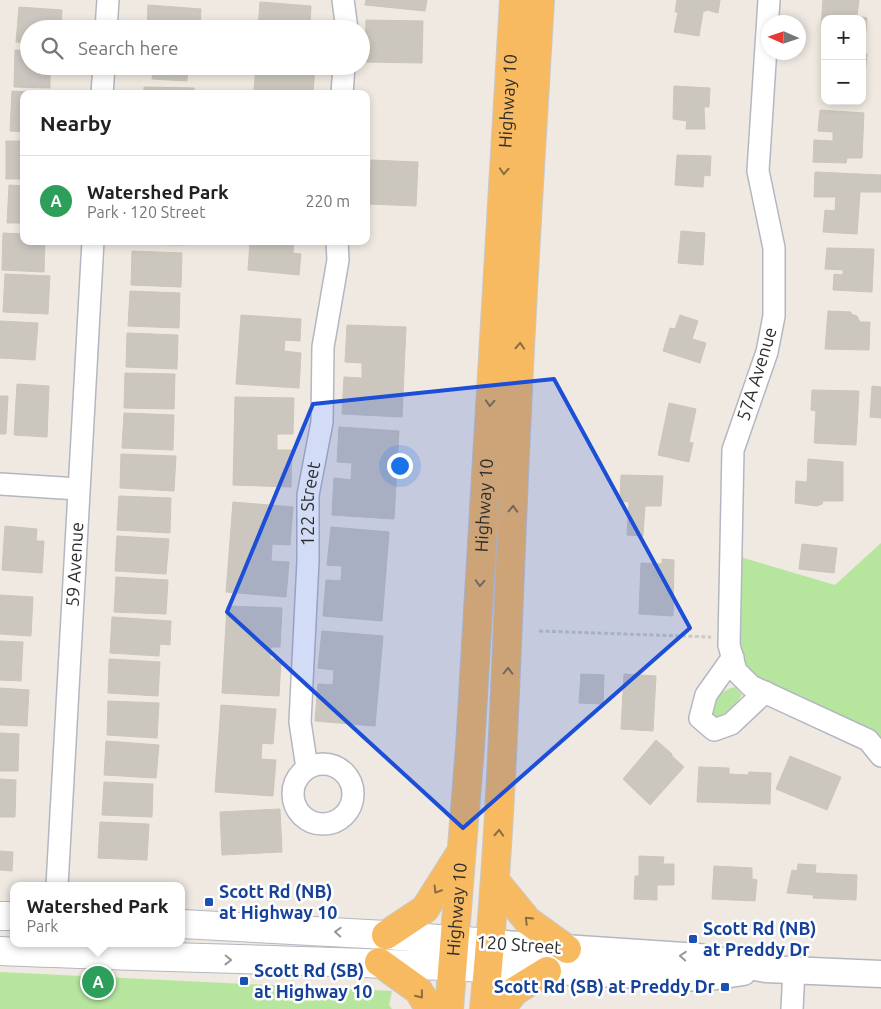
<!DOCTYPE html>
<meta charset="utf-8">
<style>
:root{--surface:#fff;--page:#f2f2f2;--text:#222;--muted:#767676;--line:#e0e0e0;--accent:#4264fb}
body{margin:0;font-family:Ubuntu,sans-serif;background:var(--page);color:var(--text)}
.controls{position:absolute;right:15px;top:15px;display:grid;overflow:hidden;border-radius:10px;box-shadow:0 2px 8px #0003}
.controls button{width:45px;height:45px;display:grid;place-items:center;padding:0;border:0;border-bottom:1px solid var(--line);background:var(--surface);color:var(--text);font:25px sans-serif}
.compass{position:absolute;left:761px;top:15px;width:45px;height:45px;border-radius:50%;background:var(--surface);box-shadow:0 2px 8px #0003;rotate:273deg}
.you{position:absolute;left:399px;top:465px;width:18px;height:18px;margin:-12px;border:4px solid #fff;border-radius:50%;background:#1a73e8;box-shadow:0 0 0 8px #1a73e833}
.badge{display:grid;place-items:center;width:32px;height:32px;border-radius:50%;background:var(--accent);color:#fff;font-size:16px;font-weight:700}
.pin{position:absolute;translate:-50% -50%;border:2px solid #fff;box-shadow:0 1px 5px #0006}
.popup{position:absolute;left:10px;top:882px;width:175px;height:65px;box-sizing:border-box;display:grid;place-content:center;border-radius:10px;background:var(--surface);filter:drop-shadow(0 1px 4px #0005);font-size:16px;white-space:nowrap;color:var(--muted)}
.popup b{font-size:19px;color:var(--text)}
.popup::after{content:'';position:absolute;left:50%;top:100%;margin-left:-10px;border:10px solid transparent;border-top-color:var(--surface)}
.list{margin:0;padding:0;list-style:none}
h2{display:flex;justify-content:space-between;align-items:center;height:65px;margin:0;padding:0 20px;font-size:21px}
h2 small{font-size:16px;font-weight:400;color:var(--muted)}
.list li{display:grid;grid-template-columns:32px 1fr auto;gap:15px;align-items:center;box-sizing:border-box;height:90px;padding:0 20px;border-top:1px solid var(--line)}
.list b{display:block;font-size:19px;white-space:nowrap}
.list p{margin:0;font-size:16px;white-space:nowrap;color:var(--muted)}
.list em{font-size:16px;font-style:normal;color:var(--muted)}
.icon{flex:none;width:28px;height:28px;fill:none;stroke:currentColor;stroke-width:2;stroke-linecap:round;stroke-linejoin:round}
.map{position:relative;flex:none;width:881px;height:1009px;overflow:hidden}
.search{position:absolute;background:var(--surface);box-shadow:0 2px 8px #0003;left:20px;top:20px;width:350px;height:55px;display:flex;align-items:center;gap:12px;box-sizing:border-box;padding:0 18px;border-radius:28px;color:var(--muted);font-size:19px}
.panel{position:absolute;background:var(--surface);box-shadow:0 2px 8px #0003;left:20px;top:90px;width:350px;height:155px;border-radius:10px}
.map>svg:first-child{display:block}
</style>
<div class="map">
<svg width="881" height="1009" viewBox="0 0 881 1009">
<rect width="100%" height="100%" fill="#efe9e1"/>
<g fill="#b6e59e">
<path d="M 881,543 L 881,745 L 756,683 L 744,666 L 737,644 L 737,556 L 835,585 Z"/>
<path d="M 735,687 L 742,695 L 725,719 L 717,721 L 709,714 C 714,701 720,690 735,687 Z"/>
<path d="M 0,972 L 392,991 L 389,1005 L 392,1009 L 0,1009 Z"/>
</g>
<g fill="#cbc7bf" stroke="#cbc5ba">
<path d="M 366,0 L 427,0 L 425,11 L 365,5 Z"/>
<path d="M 677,0 L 720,0 L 718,13 L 707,10 L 703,12 L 699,36 L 674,32 L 678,12 L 675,12 Z"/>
<path d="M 823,0 L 859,0 L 857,16 L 867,18 L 866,31 L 862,30 L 862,19 L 825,19 L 825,27 L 821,27 Z"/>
<path d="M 260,2 L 311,6 L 310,24 L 317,25 L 317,29 L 258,29 Z"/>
<path d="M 148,5 L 201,9 L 200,29 L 147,29 Z"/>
<path d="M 19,7 L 62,10 L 61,29 L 29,29 L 29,43 L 16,42 Z"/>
<path d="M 366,20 L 423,21 L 422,63 L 365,62 Z"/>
<path d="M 15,50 L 29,51 L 29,66 L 60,66 L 59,73 L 50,73 L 50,88 L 14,87 Z"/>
<path d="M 862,54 L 867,54 L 863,92 L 862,92 Z"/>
<path d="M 153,66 L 188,66 L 187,81 L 152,79 Z"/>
<path d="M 256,66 L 315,66 L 313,94 L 254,90 Z"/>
<path d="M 674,86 L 710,88 L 709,107 L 704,107 L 705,129 L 686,129 L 687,121 L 673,119 Z"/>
<path d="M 144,87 L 194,88 L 194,94 L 144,94 Z"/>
<path d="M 12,91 L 63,94 L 24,94 L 24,132 L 10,131 Z"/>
<path d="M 820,110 L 864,113 L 862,158 L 847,158 L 846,163 L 813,162 L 814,140 L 833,141 L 833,132 L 818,131 Z"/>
<rect x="6" y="141" width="18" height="38"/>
<path d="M 677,155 L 711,156 L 710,176 L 704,175 L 703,187 L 675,185 Z"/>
<path d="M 371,160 L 418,162 L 416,206 L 370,204 Z"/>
<path d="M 815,172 L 881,175 L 881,192 L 860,192 L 857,234 L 823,232 L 825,210 L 835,211 L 836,197 L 814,197 Z"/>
<path d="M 9,185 L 24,186 L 24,223 L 7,223 Z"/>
<path d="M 681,231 L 705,233 L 703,265 L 678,263 Z"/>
<path d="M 3,233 L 24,234 L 24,241 L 45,241 L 44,272 L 2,270 Z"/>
<path d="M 134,241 L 185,241 L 185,245 L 134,244 Z"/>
<path d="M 250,241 L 294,241 L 293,253 L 301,254 L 299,275 L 248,270 Z"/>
<path d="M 827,248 L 874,249 L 872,292 L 833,290 L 834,274 L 843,275 L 843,270 L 825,269 Z"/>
<path d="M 132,251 L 182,253 L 181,287 L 131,285 Z"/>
<path d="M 5,274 L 50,276 L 48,314 L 3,312 Z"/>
<path d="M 130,291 L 180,293 L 179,328 L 128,326 Z"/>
<path d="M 828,311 L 851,312 L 851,314 L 857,316 L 860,322 L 870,322 L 869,350 L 825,349 Z"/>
<path d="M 241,315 L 301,319 L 300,341 L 285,340 L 284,351 L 301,353 L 299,388 L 236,384 Z"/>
<path d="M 680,315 L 698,321 L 692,339 L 706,343 L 700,363 L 663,351 L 670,328 L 675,329 Z"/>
<path d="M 0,321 L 38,323 L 35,360 L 0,358 Z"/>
<path d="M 347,325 L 406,327 L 402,417 L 342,414 L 344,377 L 362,378 L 362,363 L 345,362 Z"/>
<path d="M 127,333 L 178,335 L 177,369 L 126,367 Z"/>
<path d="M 125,373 L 175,374 L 174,409 L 124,408 Z"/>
<path d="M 17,384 L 49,386 L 47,437 L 14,435 Z"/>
<path d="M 872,386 L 881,387 L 881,418 L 870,417 Z"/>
<path d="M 812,390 L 859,391 L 856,445 L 814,443 L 816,411 L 811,410 Z"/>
<path d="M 0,396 L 8,396 L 6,434 L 0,434 Z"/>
<path d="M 235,397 L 294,398 L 293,434 L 277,434 L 277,450 L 292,450 L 291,487 L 233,485 Z"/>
<path d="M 669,403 L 696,409 L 689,442 L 693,443 L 689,462 L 658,455 Z"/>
<path d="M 124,413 L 174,415 L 173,450 L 122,448 Z"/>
<path d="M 339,427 L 399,431 L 394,519 L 332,515 L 334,478 L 351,480 L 352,463 L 337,462 Z"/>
<path d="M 121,454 L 176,456 L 174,491 L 120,488 Z"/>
<path d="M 808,459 L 843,462 L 843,501 L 823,501 L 822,504 L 817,506 L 795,503 L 796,481 L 807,482 Z"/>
<path d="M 621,475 L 663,476 L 661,506 L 645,506 L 643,536 L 627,535 L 629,502 L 620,501 Z"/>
<path d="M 119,496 L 171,498 L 170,533 L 117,530 Z"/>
<path d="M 233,502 L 293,507 L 290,545 L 272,544 L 271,561 L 289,562 L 286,597 L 226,592 Z"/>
<path d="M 5,526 L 37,529 L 36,541 L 44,541 L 42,573 L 2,570 Z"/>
<path d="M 331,527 L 389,532 L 382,621 L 323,616 L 326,580 L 341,581 L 342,566 L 327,565 Z"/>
<path d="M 117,536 L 169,539 L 166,574 L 115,571 Z"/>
<path d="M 802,544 L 837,548 L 834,573 L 799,569 Z"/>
<path d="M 662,559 L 674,560 L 673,616 L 639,614 L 641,563 L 662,564 Z"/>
<path d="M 116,577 L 168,580 L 166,614 L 114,612 Z"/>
<path d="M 0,595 L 33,597 L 31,636 L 0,634 Z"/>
<path d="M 227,606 L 282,608 L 280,647 L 271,647 L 270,659 L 281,660 L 279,696 L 222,693 Z"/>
<path d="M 112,617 L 171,621 L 170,645 L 160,644 L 159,656 L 110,653 Z"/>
<path d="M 322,631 L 383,636 L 375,726 L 315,721 L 318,684 L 333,685 L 334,670 L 318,668 Z"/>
<path d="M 0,641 L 23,642 L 21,681 L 0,680 Z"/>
<path d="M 109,659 L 160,662 L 158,696 L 108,693 Z"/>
<path d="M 581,674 L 604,675 L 603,704 L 579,703 Z"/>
<path d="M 624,674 L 656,676 L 653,731 L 621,729 Z"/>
<path d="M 0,688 L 29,690 L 27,726 L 0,725 Z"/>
<path d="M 108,701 L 159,703 L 157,738 L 107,735 Z"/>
<path d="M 221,705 L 276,709 L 273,744 L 262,743 L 261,759 L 276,760 L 273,796 L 215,792 Z"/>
<path d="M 0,733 L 19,734 L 18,771 L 0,771 Z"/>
<path d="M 656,740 L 672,754 L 671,758 L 672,756 L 684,767 L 650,805 L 623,779 Z"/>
<path d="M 106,741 L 159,745 L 156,778 L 104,775 Z"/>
<path d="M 790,756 L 841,777 L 827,810 L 776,789 Z"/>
<path d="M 699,767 L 729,768 L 729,774 L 748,775 L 749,772 L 771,773 L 770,804 L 697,802 Z"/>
<path d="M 0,779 L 16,780 L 15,817 L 0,817 Z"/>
<path d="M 104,782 L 153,784 L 152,817 L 102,815 Z"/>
<path d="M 280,809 L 282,852 L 222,855 L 220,812 Z"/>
<path d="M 100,822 L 149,824 L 147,860 L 98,858 Z"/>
<path d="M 0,851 L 13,852 L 12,871 L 0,870 Z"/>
<path d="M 639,856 L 664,857 L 663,864 L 674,864 L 674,885 L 657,885 L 657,900 L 634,899 L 635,876 L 639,876 Z"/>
<path d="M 798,864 L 816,865 L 815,873 L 857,875 L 856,900 L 813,898 L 814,895 L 787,893 L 792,870 L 797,871 Z"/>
<path d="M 714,866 L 752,868 L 752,879 L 757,880 L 755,901 L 712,899 Z"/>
</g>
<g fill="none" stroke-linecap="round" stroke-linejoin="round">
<g stroke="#b4b7c1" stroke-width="24">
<g id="minor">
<path d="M 343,0 L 347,29"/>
<path d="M 769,0 L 758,171 L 774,248 L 774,316 L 767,352 L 733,450 L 729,645 L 736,671 L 751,686 L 868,740 L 881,756"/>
<path d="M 106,29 L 108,0"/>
<path d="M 102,94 L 104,66"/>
<path d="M 342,94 L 344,66"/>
<path d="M 0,484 L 78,489"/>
<path d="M 733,657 L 706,695 L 700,718 L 714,730 L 731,724 L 765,692"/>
<circle cx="323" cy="794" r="30"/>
<path id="s1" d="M 307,768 L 300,722 L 308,561 L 308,495 L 322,422 L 323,347 L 338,260 L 337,241"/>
<path id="s2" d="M 57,886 L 93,241"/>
<path d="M 792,1009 L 794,970"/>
</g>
</g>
<g stroke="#b4b7c1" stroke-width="29">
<g id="tertiary">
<path d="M 490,943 L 699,957 L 766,969 L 881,974"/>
<path d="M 488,968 L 704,978 L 743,972"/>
</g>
</g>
<g stroke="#b4b7c1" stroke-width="30">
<g id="secondary">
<path d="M 0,916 L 14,916"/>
<path d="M 182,924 L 386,935 L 490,943"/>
<path d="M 0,951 C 163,958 325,960 488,968"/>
</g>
</g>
<g stroke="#c9c9c9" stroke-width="30">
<g id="trunk">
<path d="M 496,882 L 528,921 L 567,949"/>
<path d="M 386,935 L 425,909 L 461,852"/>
<path d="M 379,962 L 418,990 L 430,1009"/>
<path id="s3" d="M 449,1009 L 470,747 L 514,0"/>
<path d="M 484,1009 C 504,810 507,610 517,411 C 523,274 532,137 540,0"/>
<path d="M 500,1009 L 515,991 L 547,971"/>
</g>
</g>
<path stroke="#c9c9c9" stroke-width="3" stroke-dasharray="4 2.5" stroke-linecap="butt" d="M 539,631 L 711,637"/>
<use href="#minor" stroke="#fff" stroke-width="21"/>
<use href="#tertiary" stroke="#fff" stroke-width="26"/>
<use href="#secondary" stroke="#fff" stroke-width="28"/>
<use href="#trunk" stroke="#f8ba60" stroke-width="28"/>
</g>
<defs><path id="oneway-chevron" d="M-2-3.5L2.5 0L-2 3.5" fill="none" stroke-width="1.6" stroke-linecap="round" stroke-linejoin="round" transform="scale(1.25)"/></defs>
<g stroke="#896d44">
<use href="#oneway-chevron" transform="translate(504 171) rotate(93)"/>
<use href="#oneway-chevron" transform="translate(520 346) rotate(-87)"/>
<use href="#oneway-chevron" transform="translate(490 403) rotate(93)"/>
<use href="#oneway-chevron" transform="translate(513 509) rotate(-88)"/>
<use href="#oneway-chevron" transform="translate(480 583) rotate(93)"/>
<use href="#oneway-chevron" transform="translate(508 671) rotate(-88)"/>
<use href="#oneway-chevron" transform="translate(499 833) rotate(-87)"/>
<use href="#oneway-chevron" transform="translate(437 890) rotate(122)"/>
<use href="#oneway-chevron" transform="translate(528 920) rotate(-136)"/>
<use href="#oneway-chevron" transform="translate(420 995) rotate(52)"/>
</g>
<g stroke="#969696">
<use href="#oneway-chevron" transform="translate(338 932) rotate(-177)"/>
<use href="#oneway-chevron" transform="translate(683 956) rotate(-176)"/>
<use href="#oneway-chevron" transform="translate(228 960) rotate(1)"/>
</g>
<path fill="#1d4ed8" fill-opacity="0.2" stroke="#1d4ed8" stroke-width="4" stroke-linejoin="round" d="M 554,379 L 690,628 L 463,828 L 227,612 L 313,404 Z"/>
<g fill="#1a4fb4" stroke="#fff" stroke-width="2">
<rect x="204" y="897" width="10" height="10" rx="2.5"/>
<rect x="688" y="934" width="10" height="10" rx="2.5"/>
<rect x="239" y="976" width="10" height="10" rx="2.5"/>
<rect x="720" y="982" width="10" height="10" rx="2.5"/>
</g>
<g text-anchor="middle" stroke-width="5" stroke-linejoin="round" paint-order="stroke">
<g font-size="18" fill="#2e2e2e" stroke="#fff">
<text dy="6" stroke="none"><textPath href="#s3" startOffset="910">Highway 10</textPath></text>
<text transform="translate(757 374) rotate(-73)" y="6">57A Avenue</text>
<text dy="6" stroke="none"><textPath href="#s1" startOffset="265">122 Street</textPath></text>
<text dy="6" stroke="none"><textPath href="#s3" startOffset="505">Highway 10</textPath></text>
<text dy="6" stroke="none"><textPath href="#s2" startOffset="322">59 Avenue</textPath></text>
<text dy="6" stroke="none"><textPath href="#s3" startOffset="100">Highway 10</textPath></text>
<text transform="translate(519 945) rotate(4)" y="6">120 Street</text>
</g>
<g font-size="18" font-weight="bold" fill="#164399" stroke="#fff" text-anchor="start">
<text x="219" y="898">Scott Rd (NB)<tspan x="219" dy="21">at Highway 10</tspan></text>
<text x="703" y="935">Scott Rd (NB)<tspan x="703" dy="21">at Preddy Dr</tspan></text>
<text x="254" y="977">Scott Rd (SB)<tspan x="254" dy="21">at Highway 10</tspan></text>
<text x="715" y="993" text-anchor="end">Scott Rd (SB) at Preddy Dr</text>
</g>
</g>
</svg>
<div class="controls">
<button>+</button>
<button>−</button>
</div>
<svg class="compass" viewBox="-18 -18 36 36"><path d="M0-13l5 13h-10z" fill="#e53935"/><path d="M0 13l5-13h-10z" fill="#767676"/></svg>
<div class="you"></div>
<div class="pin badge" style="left:98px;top:982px;background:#2e9e5b">A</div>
<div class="popup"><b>Watershed Park</b>Park</div>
<div class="search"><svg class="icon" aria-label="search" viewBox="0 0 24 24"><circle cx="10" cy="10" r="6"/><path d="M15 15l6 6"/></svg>Search here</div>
<section class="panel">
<h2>Nearby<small></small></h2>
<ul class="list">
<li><span class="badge" style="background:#2e9e5b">A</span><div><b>Watershed Park</b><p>Park · 120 Street</p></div><em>220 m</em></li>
</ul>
</section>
</div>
